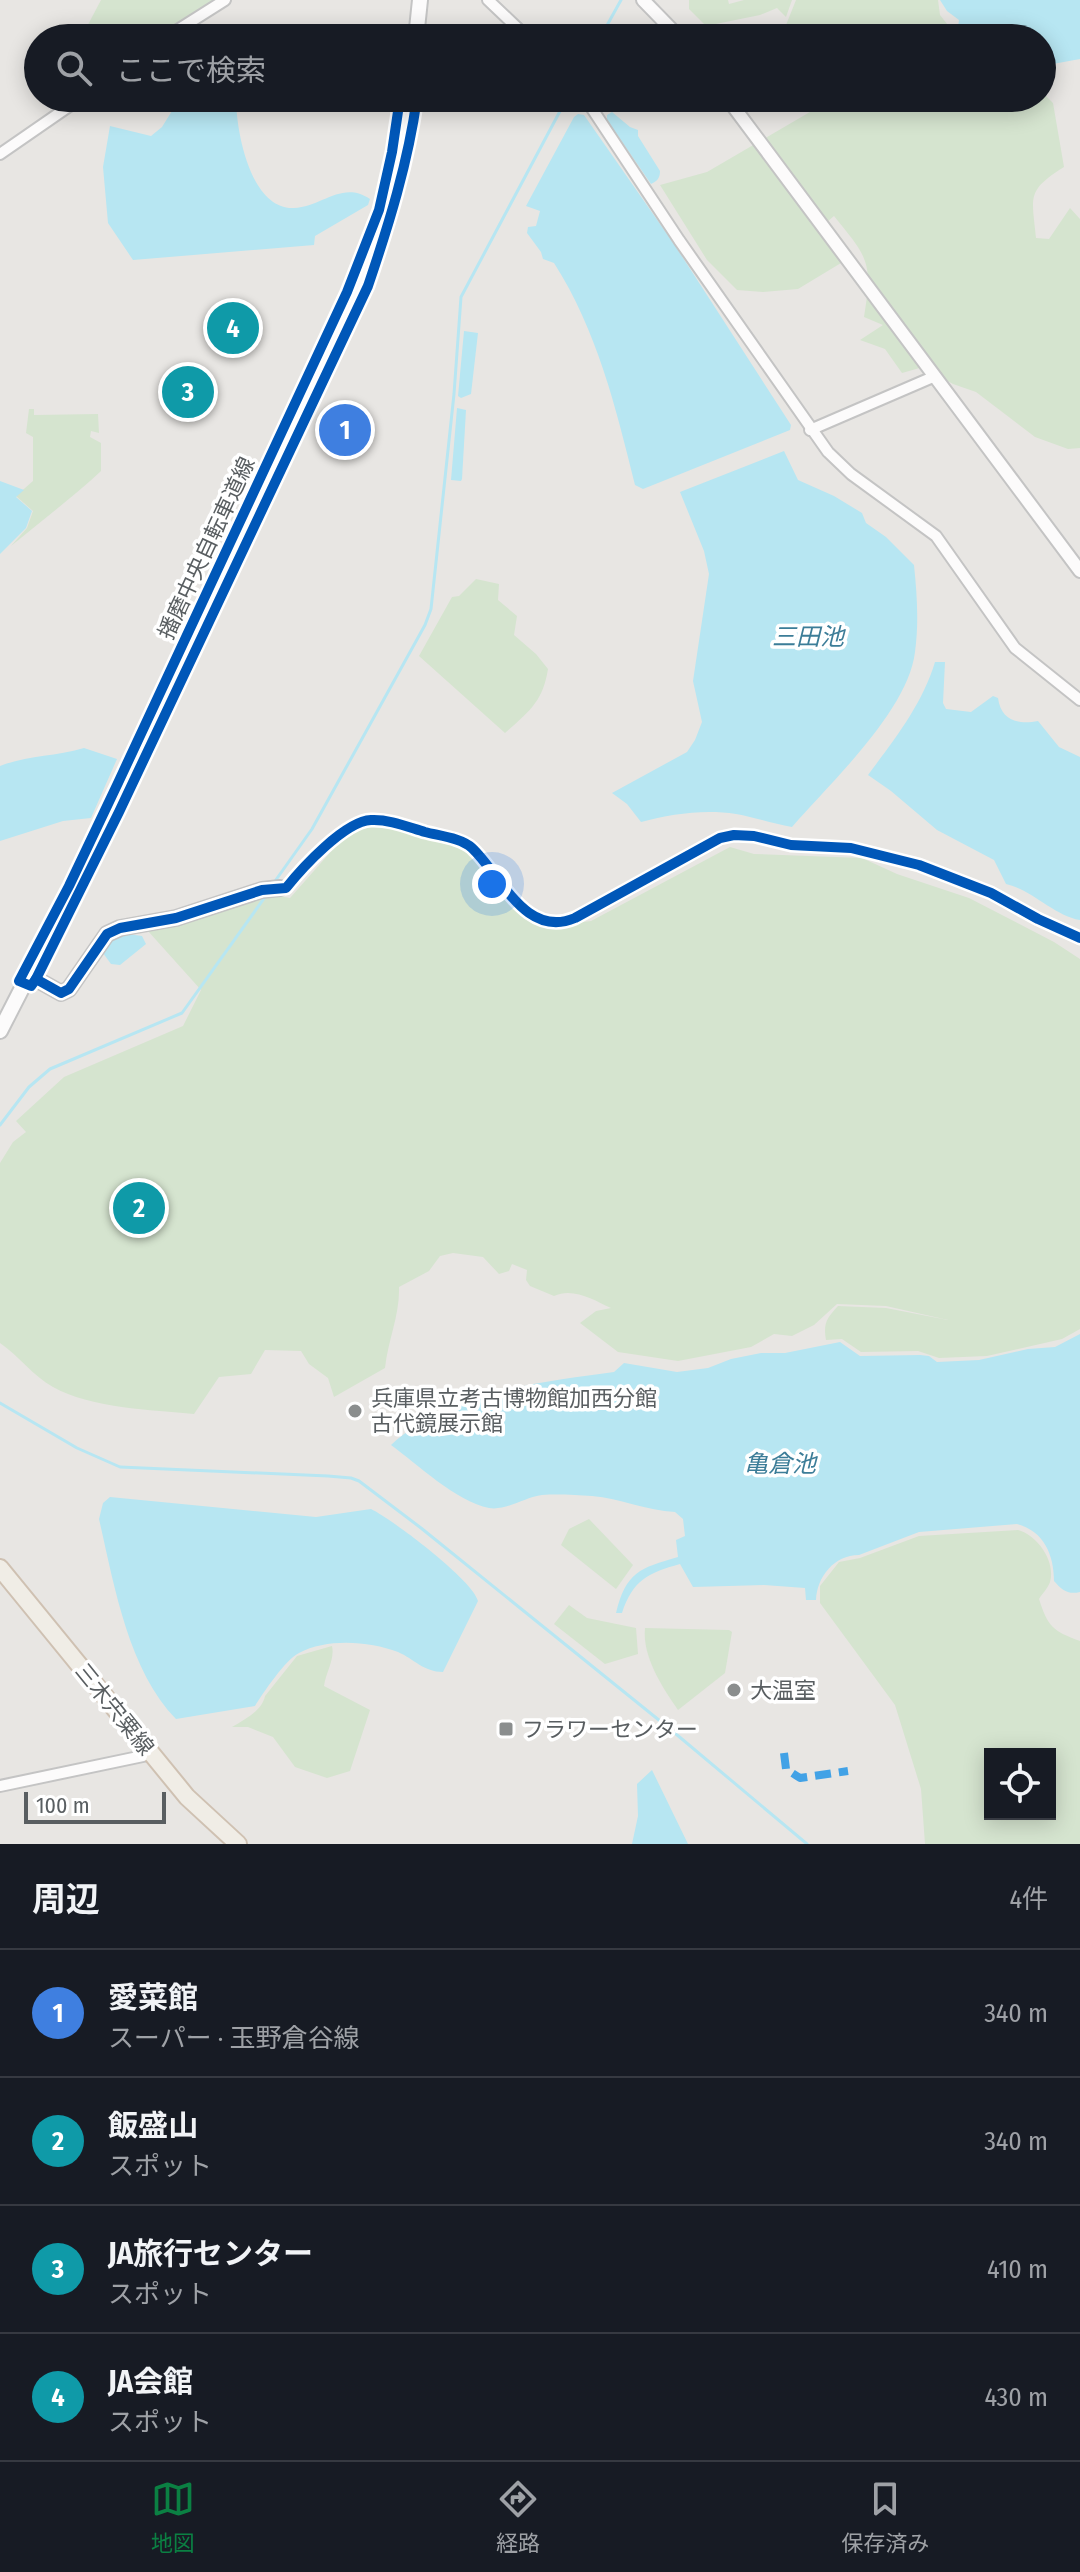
<!DOCTYPE html>
<html lang="ja">
<meta charset="utf-8">
<style>
:root{--surface:#171b24;--page:#242831;--text:#f1f3f6;--muted:#9ea1a6;--line:#363941;--accent:#0b8043}
body{margin:0;font-family:"Fira Sans Condensed","Noto Sans JP",sans-serif;background:var(--page);color:var(--text)}
.controls{position:absolute;right:24px;bottom:24px;display:grid;overflow:hidden;border-radius:0px;box-shadow:0 4px 20px #0003}
.controls button{width:72px;height:72px;display:grid;place-items:center;padding:0;border:0;border-bottom:2px solid var(--line);background:var(--surface);color:var(--text);font:40px sans-serif}
.scale{position:absolute;left:24px;bottom:20px;width:142px;box-sizing:border-box;padding-left:8px;border:4px solid #595e61;border-top:0;font-size:22px;line-height:28px;white-space:nowrap;color:#595e61;-webkit-text-stroke:6px #fff;paint-order:stroke}
.you{position:absolute;left:492px;top:884px;width:28px;height:28px;margin:-20px;border:6px solid #fff;border-radius:50%;background:#1a73e8;box-shadow:0 0 0 12px #1a73e833}
.badge{display:grid;place-items:center;width:52px;height:52px;border-radius:50%;background:var(--accent);color:#fff;font-size:26px;font-weight:700}
.pin{position:absolute;translate:-50% -50%;border:4px solid #fff;box-shadow:0 2px 8px #0006}
.list{margin:0;padding:0;list-style:none}
h2{display:flex;justify-content:space-between;align-items:center;height:104px;margin:0;padding:0 32px;font-size:34px}
h2 small{font-size:26px;font-weight:400;color:var(--muted)}
.list li{display:grid;grid-template-columns:52px 1fr auto;gap:24px;align-items:center;box-sizing:border-box;height:128px;padding:0 32px;border-top:2px solid var(--line)}
.list b{display:block;font-size:30px;white-space:nowrap}
.list p{margin:0;font-size:26px;white-space:nowrap;color:var(--muted)}
.list em{font-size:26px;font-style:normal;color:var(--muted)}
.icon{flex:none;width:44px;height:44px;fill:none;stroke:currentColor;stroke-width:2;stroke-linecap:round;stroke-linejoin:round}
.map{position:relative;flex:none;width:1080px;height:1844px;overflow:hidden}
.search{position:absolute;background:var(--surface);box-shadow:0 4px 20px #0003;left:24px;right:24px;top:24px;height:88px;display:flex;align-items:center;gap:20px;box-sizing:border-box;padding:0 28px;border-radius:44px;color:var(--muted);font-size:30px}
.sheet{height:616px;background:var(--surface)}
nav{display:flex;justify-content:space-around;align-items:center;box-sizing:border-box;height:112px;border-top:2px solid var(--line);background:var(--surface);font-size:22px;color:var(--muted)}
nav a{display:grid;justify-items:center;gap:4px}
nav .on{color:var(--accent)}
.map>svg:first-child{display:block}
</style>
<div class="map">
<svg width="1080" height="1844" viewBox="0 0 1080 1844">
<rect width="100%" height="100%" fill="#e8e6e3"/>
<g fill="#d5e4cf" fill-rule="evenodd">
<path d="M 101,0 L 217,0 L 156,38 L 81,38 Z"/>
<path d="M 689,0 L 728,0 L 729,4 L 744,0 L 792,0 L 786,17 L 777,8 L 760,15 L 706,26 L 689,9 Z"/>
<path d="M 796,0 L 938,0 L 940,15 L 958,38 L 807,38 L 786,25 Z"/>
<path d="M 1042,92 L 1053,103 L 1064,167 C 1026,191 1032,196 1036,238 L 1049,239 L 1070,208 L 1080,219 L 1080,448 L 1068,449 L 1035,437 L 976,392 L 953,384 L 923,367 L 902,373 L 885,349 L 860,340 L 883,325 L 864,317 C 873,262 868,258 834,216 L 819,229 L 841,263 L 798,289 L 763,292 L 737,290 L 707,260 L 660,185 L 707,172 L 827,102 L 828,98 L 1042,98 Z"/>
<path d="M 29,409 L 34,409 L 34,415 L 98,414 L 99,433 L 91,431 L 90,437 L 101,443 L 101,471 C 72,498 41,521 11,546 L 27,528 L 33,511 L 16,496 L 33,481 L 33,437 L 26,433 Z"/>
<path d="M 476,579 L 499,584 L 498,600 L 517,616 L 514,635 L 536,654 L 548,669 C 543,701 530,711 505,733 L 419,656 L 452,597 L 459,596 Z"/>
<path d="M 364,822 L 394,823 L 466,847 L 489,868 L 524,912 L 544,927 L 591,921 L 730,847 L 754,854 L 862,858 L 897,874 L 969,898 L 1054,942 L 1080,959 L 1080,1329 L 1062,1339 L 987,1356 L 939,1358 L 918,1351 L 861,1352 L 842,1339 L 826,1340 C 823,1323 827,1318 838,1306 L 886,1308 L 948,1320 L 886,1306 L 837,1304 L 814,1325 L 792,1336 L 774,1334 L 751,1347 L 678,1361 L 618,1352 L 580,1323 L 596,1311 L 611,1308 C 594,1300 573,1287 554,1296 L 530,1286 L 526,1280 L 527,1270 L 512,1264 L 509,1271 L 499,1274 L 483,1257 L 453,1253 L 440,1256 L 429,1271 L 399,1287 C 400,1315 388,1340 385,1368 L 334,1397 L 328,1378 L 309,1364 L 301,1351 L 265,1350 L 251,1374 L 219,1377 L 194,1414 C 152,1410 90,1408 53,1387 C 33,1376 19,1356 0,1343 L 0,1163 L 13,1142 L 26,1132 L 16,1121 L 64,1077 L 183,1026 L 201,990 L 148,931 L 263,893 L 290,898 L 335,847 Z"/>
<path d="M 589,1519 L 633,1565 L 616,1589 L 561,1545 L 569,1529 Z"/>
<path d="M 1018,1530 C 1037,1535 1056,1561 1050,1582 C 1048,1588 1042,1594 1039,1599 C 1048,1627 1053,1631 1080,1641 L 1080,1844 L 925,1844 L 921,1789 L 895,1705 L 820,1603 L 820,1586 L 839,1562 L 860,1558 L 919,1536 ZM 1050,1754 L 1050,1814 L 990,1814 L 990,1754 Z"/>
<path d="M 569,1605 L 587,1618 L 636,1628 L 638,1654 L 605,1664 L 554,1624 Z"/>
<path d="M 645,1628 L 729,1630 L 732,1632 L 725,1673 L 678,1710 C 662,1687 642,1656 645,1628 Z"/>
<path d="M 332,1646 C 335,1659 326,1672 324,1686 L 370,1710 L 350,1771 L 327,1778 L 295,1767 L 273,1737 L 248,1727 L 232,1727 C 245,1719 262,1711 265,1696 L 297,1656 Z"/>
</g>
<g fill="#b7e6f2">
<path d="M 940,0 L 1080,0 L 1080,59 L 1042,66 L 1042,38 L 980,38 L 973,36 L 971,29 L 960,29 L 958,27 L 959,20 L 947,11 Z"/>
<path d="M 180,98 L 236,98 C 236,130 250,210 294,208 C 322,207 342,180 370,199 L 368,205 L 315,236 L 314,245 L 133,260 L 108,223 L 103,167 L 110,126 L 151,136 L 162,127 Z"/>
<path d="M 612,112 L 630,127 L 638,130 L 638,136 L 660,171 C 660,177 658,181 651,184 L 607,120 L 607,115 Z"/>
<path d="M 578,114 L 584,115 L 674,244 L 791,425 L 790,430 L 643,489 L 635,485 C 616,408 597,330 554,263 L 543,259 L 541,252 L 527,233 L 528,227 L 536,226 L 540,211 L 526,206 L 574,117 Z"/>
<path d="M 464,331 L 478,333 L 471,394 L 461,398 L 458,396 Z"/>
<path d="M 457,408 L 466,410 L 462,479 L 461,481 L 451,480 Z"/>
<path d="M 784,451 L 798,480 L 834,496 L 862,513 L 866,523 L 886,537 L 914,565 C 917,594 919,623 915,652 C 908,711 830,783 792,827 C 773,824 754,817 736,814 C 704,809 671,814 641,822 L 627,804 L 612,793 L 687,752 L 695,740 L 702,722 L 693,681 L 709,574 L 704,551 L 680,492 Z"/>
<path d="M 0,481 L 24,490 L 16,497 L 32,511 L 26,528 L 0,554 Z"/>
<path d="M 935,662 L 945,662 L 943,703 L 946,709 L 971,712 L 993,696 L 998,698 C 1001,721 1019,725 1038,721 L 1059,747 L 1080,757 L 1080,920 C 1053,915 1033,890 1006,884 L 994,860 L 937,830 L 891,791 L 868,775 C 894,740 922,705 935,662 Z"/>
<path d="M 84,748 L 117,759 L 91,818 L 63,821 L 0,841 L 0,766 C 28,755 54,757 84,748 Z"/>
<path d="M 128,934 L 142,936 L 146,944 L 120,965 L 111,964 L 103,953 L 103,947 L 117,935 Z"/>
<path d="M 1080,1334 L 1080,1592 C 1068,1595 1062,1590 1054,1581 C 1054,1555 1044,1531 1017,1524 L 919,1532 L 859,1555 C 834,1555 817,1577 816,1600 L 806,1600 L 805,1588 L 764,1585 L 693,1587 L 680,1564 C 648,1573 633,1580 622,1613 L 616,1613 C 626,1572 640,1568 678,1557 L 676,1540 L 685,1536 L 683,1519 L 675,1512 C 647,1511 620,1498 592,1496 C 576,1495 558,1494 542,1495 C 525,1497 506,1511 489,1508 C 457,1502 417,1464 391,1445 C 449,1392 540,1382 614,1372 L 624,1363 L 677,1372 L 708,1368 L 731,1359 L 761,1353 L 785,1353 L 840,1342 L 860,1356 L 920,1355 L 929,1356 L 937,1362 L 979,1360 L 1028,1349 L 1055,1347 Z"/>
<path d="M 110,1497 L 316,1517 L 371,1509 C 392,1519 474,1581 478,1601 L 443,1672 C 424,1672 414,1659 398,1652 C 369,1641 327,1638 299,1653 C 286,1659 263,1693 255,1706 L 176,1719 C 128,1670 114,1584 99,1519 L 103,1503 Z"/>
<path d="M 652,1770 L 688,1844 L 632,1844 L 638,1816 L 637,1784 Z"/>
</g>
<g fill="none" stroke-linecap="round" stroke-linejoin="round">
<g stroke="#b7e6f2" stroke-width="3">
<path d="M 600,38 L 621,0"/>
<path d="M 273,884 L 312,829 L 425,625 L 431,609 L 454,394 L 461,297 L 567,98"/>
<path d="M 0,1125 L 29,1087 L 50,1069 L 182,1013 L 265,897"/>
<path d="M 0,1403 L 77,1448 L 120,1467 L 328,1476 L 351,1478 L 359,1481 L 421,1528 L 670,1729 L 807,1844"/>
</g>
<g stroke="#c4c4c4" stroke-width="14">
<g id="minor">
<path d="M 488,0 L 528,38"/>
<path d="M 165,38 L 225,0"/>
<path d="M 585,98 L 679,240 L 828,452 L 851,474 L 936,536 L 1015,648 L 1080,700"/>
<path d="M 0,154 L 81,98"/>
<path d="M 810,430 L 933,377"/>
<path d="M 0,1786 L 143,1756 L 149,1751"/>
</g>
</g>
<g stroke="#c4c4c4" stroke-width="16">
<g id="tertiary">
<path d="M 643,0 L 680,38"/>
<path d="M 727,98 L 1080,571"/>
</g>
</g>
<g stroke="#c4c4c4" stroke-width="18">
<g id="secondary">
<path d="M 416,38 L 420,0"/>
<path d="M 36,979 L 61,993 L 69,989 L 107,934 L 120,928 L 176,918 L 262,890 L 280,888"/>
<path d="M 0,1031 C 128,783 248,530 364,276 L 385,213 L 410,98"/>
</g>
</g>
<g stroke="#cfc1b2" stroke-width="20">
<path id="primary" d="M 0,1568 L 187,1797 L 238,1844"/>
</g>
<use href="#minor" stroke="#fcfbfb" stroke-width="10"/>
<use href="#tertiary" stroke="#fcfbfb" stroke-width="12"/>
<use href="#secondary" stroke="#fcfbfb" stroke-width="14"/>
<use href="#primary" stroke="#f0ede6" stroke-width="16"/>
<path stroke="#42a2e6" stroke-width="8" stroke-dasharray="16 8" stroke-linecap="butt" d="M 784,1753 L 786,1769 L 800,1778 L 848,1771"/>
<g stroke="#fff" stroke-width="15">
<g id="cycleway">
<path d="M 400,98 L 392,152 L 379,210 L 347,292 L 118,783 L 69,886 L 19,981 L 31,986 L 36,979 L 119,812 L 368,286 C 389,224 408,163 417,98"/>
<path d="M 36,979 L 61,993 L 69,989 L 107,934 L 120,928 L 176,918 L 262,890 L 286,888 C 302,868 345,821 371,820 C 389,819 408,827 425,832 C 440,836 461,838 472,848 C 501,875 525,939 575,918 L 720,838 L 734,835 L 754,836 L 791,845 L 851,848 L 919,865 L 991,893 L 1038,919 L 1080,938"/>
</g>
</g>
<use href="#cycleway" stroke="#0057b8" stroke-width="10"/>
</g>
<g fill="#8b8e8e" stroke="#fff" stroke-width="3">
<circle cx="355" cy="1411" r="8"/>
<circle cx="734" cy="1690" r="8"/>
<rect x="498" y="1721" width="16" height="16" rx="4"/>
</g>
<g text-anchor="middle" stroke-width="7" stroke-linejoin="round" paint-order="stroke">
<g font-size="22" fill="#595e61" stroke="#fff">
<text transform="translate(206 548) rotate(-65)" y="8">播磨中央自転車道線</text>
<text transform="translate(115 1709) rotate(51)" y="8">三木宍粟線</text>
</g>
<g font-size="22" fill="#595e61" stroke="#fff" text-anchor="start">
<text x="371" y="1406">兵庫県立考古博物館加西分館<tspan x="371" dy="25">古代鏡展示館</tspan></text>
<text x="750" y="1698">大温室</text>
<text x="522" y="1737">フラワーセンター</text>
</g>
<g font-size="24" font-style="italic" fill="#3c7d98" stroke="#fff">
<text x="808" y="645">三田池</text>
<text x="780" y="1472">亀倉池</text>
</g>
</g>
</svg>
<div class="controls">
<button><svg class="icon" aria-label="locate" viewBox="0 0 24 24"><circle cx="12" cy="12" r="6"/><path d="M12 2v4M12 18v4M2 12h4M18 12h4"/></svg></button>
</div>
<div class="scale">100 m</div>
<div class="you"></div>
<div class="pin badge" style="left:345px;top:430px;background:#3f7fe0">1</div>
<div class="pin badge" style="left:139px;top:1208px;background:#0f9aa8">2</div>
<div class="pin badge" style="left:188px;top:392px;background:#0f9aa8">3</div>
<div class="pin badge" style="left:233px;top:328px;background:#0f9aa8">4</div>
<div class="search"><svg class="icon" aria-label="search" viewBox="0 0 24 24"><circle cx="10" cy="10" r="6"/><path d="M15 15l6 6"/></svg>ここで検索</div>
</div>
<section class="sheet">
<h2>周辺<small>4件</small></h2>
<ul class="list">
<li><span class="badge" style="background:#3f7fe0">1</span><div><b>愛菜館</b><p>スーパー · 玉野倉谷線</p></div><em>340 m</em></li>
<li><span class="badge" style="background:#0f9aa8">2</span><div><b>飯盛山</b><p>スポット</p></div><em>340 m</em></li>
<li><span class="badge" style="background:#0f9aa8">3</span><div><b>JA旅行センター</b><p>スポット</p></div><em>410 m</em></li>
<li><span class="badge" style="background:#0f9aa8">4</span><div><b>JA会館</b><p>スポット</p></div><em>430 m</em></li>
</ul>
</section>
<nav>
<a class="on"><svg class="icon" aria-label="map" viewBox="0 0 24 24"><path d="M3 6l6-2 6 2 6-2v14l-6 2-6-2-6 2zM9 4v14M15 6v14"/></svg>地図</a>
<a><svg class="icon" aria-label="directions" viewBox="0 0 24 24"><path d="M12 3l9 9-9 9-9-9zM9 14v-3h6M13 9l2 2-2 2"/></svg>経路</a>
<a><svg class="icon" aria-label="saved" viewBox="0 0 24 24"><path d="M7 4h10v16l-5-4-5 4z"/></svg>保存済み</a>
</nav>
